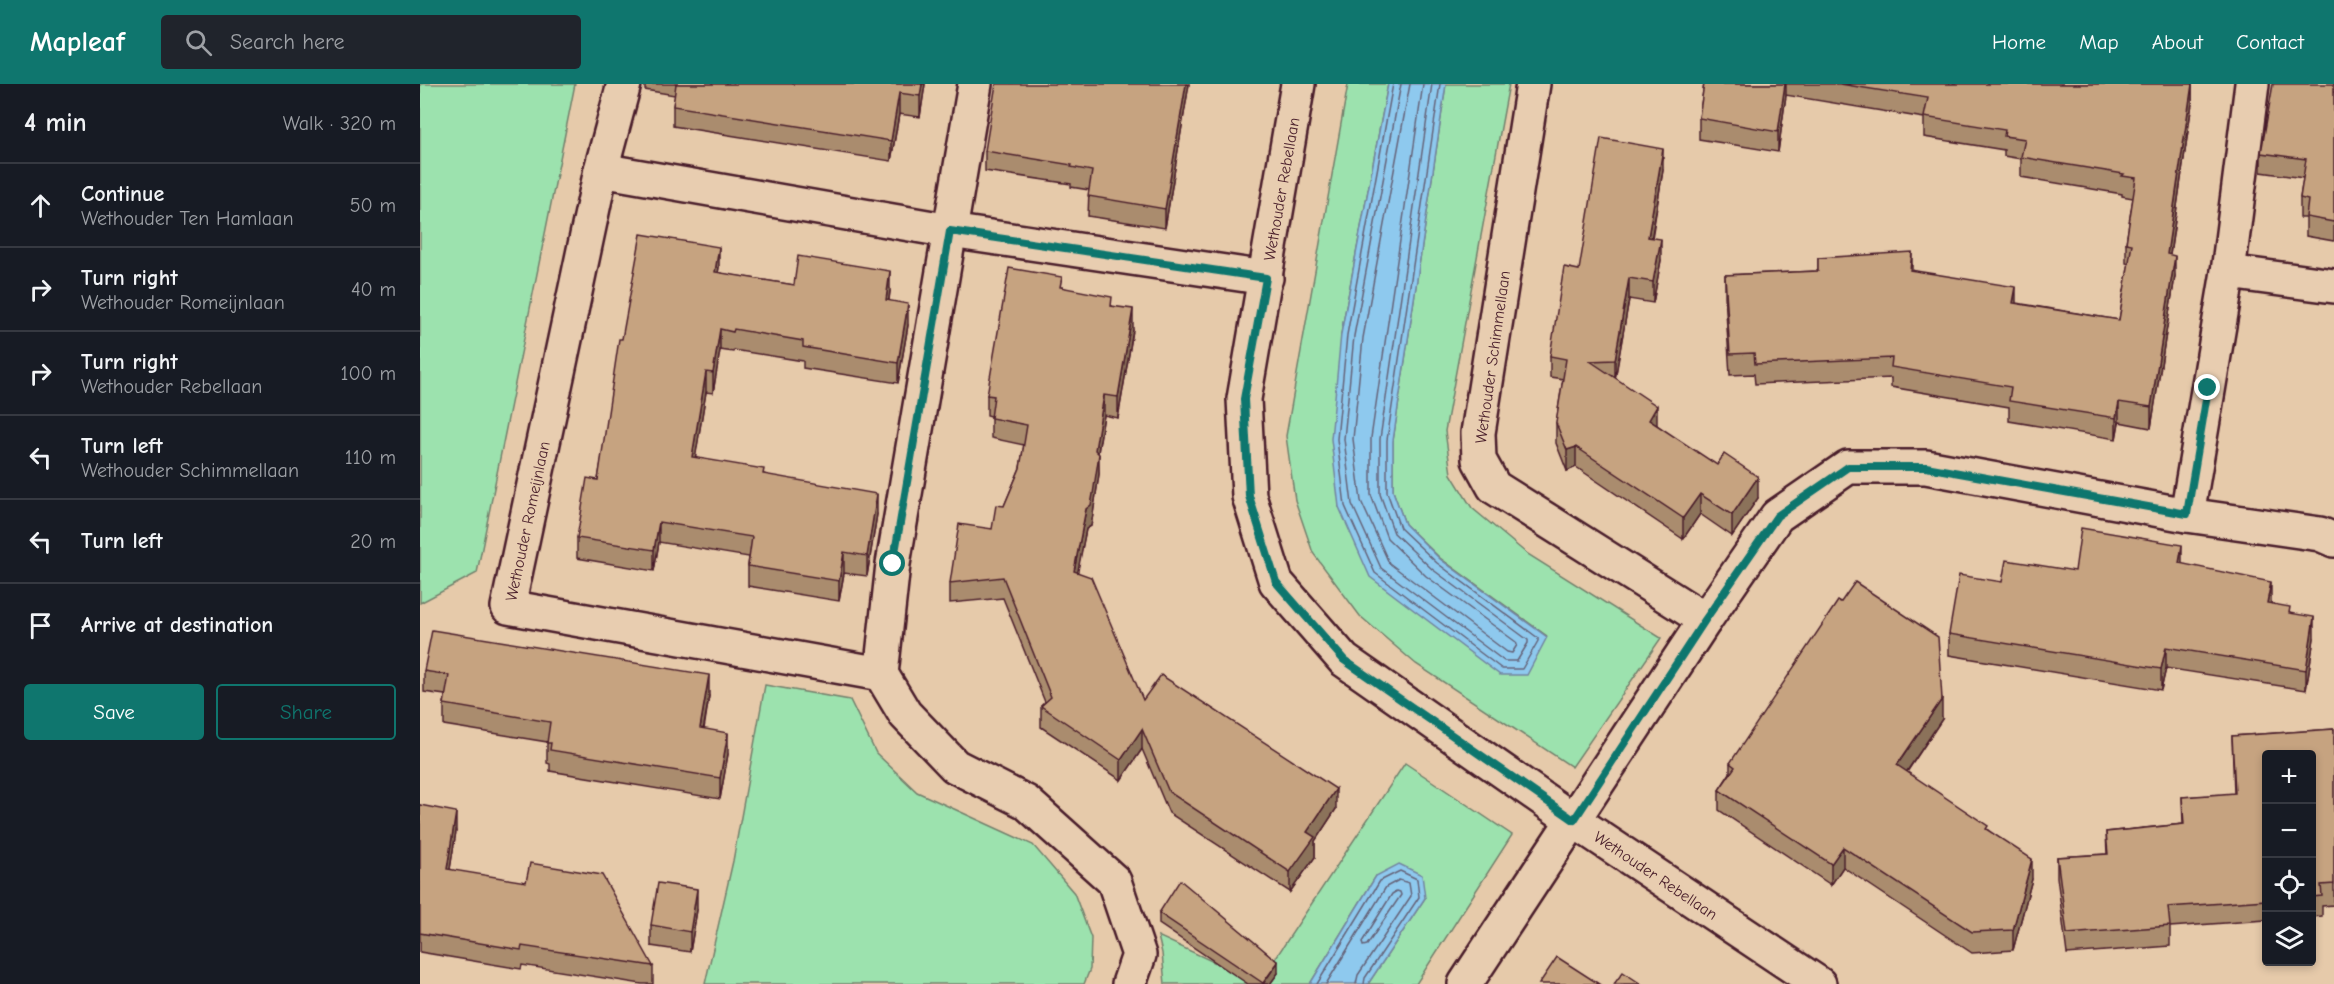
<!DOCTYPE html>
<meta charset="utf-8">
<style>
:root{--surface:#171b24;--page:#20242c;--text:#f1f3f6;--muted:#9ea1a6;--line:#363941;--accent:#0f766e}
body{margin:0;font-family:"Comic Neue",sans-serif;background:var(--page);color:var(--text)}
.controls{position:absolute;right:18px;bottom:18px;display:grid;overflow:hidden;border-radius:6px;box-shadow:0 3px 9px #0003}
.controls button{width:54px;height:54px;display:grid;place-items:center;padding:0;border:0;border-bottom:2px solid var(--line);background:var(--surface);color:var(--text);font:30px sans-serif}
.stop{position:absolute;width:18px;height:18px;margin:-14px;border:4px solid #0f766e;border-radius:50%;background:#fff}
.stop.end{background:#0f766e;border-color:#fff;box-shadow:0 2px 6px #0008}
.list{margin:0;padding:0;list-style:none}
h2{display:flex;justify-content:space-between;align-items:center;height:78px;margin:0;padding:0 24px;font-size:26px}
h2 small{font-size:20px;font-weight:400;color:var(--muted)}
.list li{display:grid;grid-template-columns:39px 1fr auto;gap:18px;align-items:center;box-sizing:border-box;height:84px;padding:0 24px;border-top:2px solid var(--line)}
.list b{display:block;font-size:22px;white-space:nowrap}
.list p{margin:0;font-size:20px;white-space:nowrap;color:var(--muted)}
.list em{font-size:20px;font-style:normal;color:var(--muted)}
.actions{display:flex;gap:12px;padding:18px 24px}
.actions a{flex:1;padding:14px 0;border:2px solid var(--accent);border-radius:6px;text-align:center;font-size:21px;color:var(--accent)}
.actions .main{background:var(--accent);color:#fff}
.icon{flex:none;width:33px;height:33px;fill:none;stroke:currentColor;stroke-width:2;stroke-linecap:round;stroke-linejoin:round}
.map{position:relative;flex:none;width:1914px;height:900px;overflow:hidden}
header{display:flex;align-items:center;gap:36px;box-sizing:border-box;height:84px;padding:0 30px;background:var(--accent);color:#fff}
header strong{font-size:28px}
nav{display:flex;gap:33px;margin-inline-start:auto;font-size:21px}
.search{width:420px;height:54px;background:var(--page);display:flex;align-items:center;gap:15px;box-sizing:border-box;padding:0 21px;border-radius:6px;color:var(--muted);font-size:22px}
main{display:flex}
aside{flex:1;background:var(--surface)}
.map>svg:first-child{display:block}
</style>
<header>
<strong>Mapleaf</strong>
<div class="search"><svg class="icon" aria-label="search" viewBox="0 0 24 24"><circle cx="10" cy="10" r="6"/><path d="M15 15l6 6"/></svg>Search here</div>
<nav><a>Home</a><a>Map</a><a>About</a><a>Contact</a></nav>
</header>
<main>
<aside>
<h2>4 min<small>Walk · 320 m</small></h2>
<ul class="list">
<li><svg class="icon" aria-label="ahead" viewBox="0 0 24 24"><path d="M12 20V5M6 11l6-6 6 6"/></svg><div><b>Continue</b><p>Wethouder Ten Hamlaan</p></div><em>50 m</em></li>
<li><svg class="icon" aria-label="right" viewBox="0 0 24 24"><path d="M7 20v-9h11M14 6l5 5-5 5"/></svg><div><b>Turn right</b><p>Wethouder Romeijnlaan</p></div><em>40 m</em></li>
<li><svg class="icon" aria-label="right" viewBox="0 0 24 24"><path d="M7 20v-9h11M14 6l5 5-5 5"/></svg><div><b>Turn right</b><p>Wethouder Rebellaan</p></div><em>100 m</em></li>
<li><svg class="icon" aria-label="left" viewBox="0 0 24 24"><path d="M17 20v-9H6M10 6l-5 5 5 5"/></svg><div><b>Turn left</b><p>Wethouder Schimmellaan</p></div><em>110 m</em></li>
<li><svg class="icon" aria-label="left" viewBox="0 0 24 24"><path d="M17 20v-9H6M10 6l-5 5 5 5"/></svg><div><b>Turn left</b></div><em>20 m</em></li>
<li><svg class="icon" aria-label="arrive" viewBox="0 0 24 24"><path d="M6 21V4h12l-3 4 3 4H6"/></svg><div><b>Arrive at destination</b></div></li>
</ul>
<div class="actions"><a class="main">Save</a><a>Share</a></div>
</aside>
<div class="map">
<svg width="1914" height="900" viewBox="0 0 1914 900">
<rect width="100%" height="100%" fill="#e6caaa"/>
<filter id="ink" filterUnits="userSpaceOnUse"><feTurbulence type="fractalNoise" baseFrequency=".0167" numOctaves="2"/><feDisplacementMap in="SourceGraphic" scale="12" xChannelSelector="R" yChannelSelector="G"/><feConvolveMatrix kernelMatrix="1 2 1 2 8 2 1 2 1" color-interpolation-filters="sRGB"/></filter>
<g filter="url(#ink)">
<g fill="#9ce2ae" stroke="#73806c" stroke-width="1.5">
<path d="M 0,0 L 155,0 L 57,489 L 0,519 Z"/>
<path d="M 928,0 L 968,0 L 921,250 L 919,423 L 1127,552 L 1020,474 L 985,440 L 973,407 L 973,357 L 1026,0 L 1089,0 L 1025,347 L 1031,390 L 1052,424 L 1106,469 L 1241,554 L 1152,683 L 996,580 L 940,532 L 893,469 L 875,416 L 866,352 Z"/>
<path d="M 345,601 L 430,616 L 456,669 L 497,708 L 613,761 L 654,809 L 671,854 L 670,885 L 664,900 L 285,900 L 313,777 Z"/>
<path d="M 985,679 L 1092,751 L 996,900 L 948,900 L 1005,814 L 956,792 L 890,900 L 745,900 L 742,869 L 738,852 L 839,899 Z"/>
</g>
<g fill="#8ec9ee" stroke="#7385a0" stroke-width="1.5">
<path d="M 968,0 L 1026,0 L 973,357 L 973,407 L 985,440 L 1020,475 L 1127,553 L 1107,591 L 1080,591 L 950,493 L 919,423 L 911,355 L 921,250 Z"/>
<path d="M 979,780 L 1002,791 L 1005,814 L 948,900 L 890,900 L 956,792 Z"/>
</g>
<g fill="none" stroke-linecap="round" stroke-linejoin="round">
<g stroke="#656379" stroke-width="1.5">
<path d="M 973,0 L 927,251 L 917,355 L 925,422 L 955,489 L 1082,585 L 1102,585 L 1118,557 L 1118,554 L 1017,479 L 980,444 L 967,408 L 967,356 L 1020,0"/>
<path d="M 981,0 L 934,252 L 924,355 L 932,420 L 961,484 L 1084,577 L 1097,577 L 1108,559 L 1108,556 L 1012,485 L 974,449 L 960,410 L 960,355 L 1012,0"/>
<path d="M 990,0 L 943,254 L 933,355 L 941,417 L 969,479 L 1087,568 L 1092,569 L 1097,561 L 1096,558 L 1006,492 L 967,454 L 951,411 L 951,354 L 1003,0"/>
<path d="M 977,807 L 980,808 L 981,811 L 947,861 L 943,862 L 942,858 L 972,810 Z"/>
<path d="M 897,900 L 960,797 L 980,787 L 997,795 L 999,813 L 945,894 L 944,900"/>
<path d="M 906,900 L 966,803 L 979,796 L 989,799 L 991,812 L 938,891 L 936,900"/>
</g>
<g stroke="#4a1f2b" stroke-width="38">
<g id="street">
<path d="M 204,0 L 181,86 L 88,523 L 461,590"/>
<path d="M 555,0 L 473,480 L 461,590 L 485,630 L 535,682 L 606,718 L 694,797 L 719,871 L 709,900"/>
<path d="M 1113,0 L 1058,349 L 1059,376 L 1074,403 L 1285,536"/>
<path d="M 181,86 L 530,147 L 846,194"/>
<path d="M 1808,188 L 1914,202"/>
<path d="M 1767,431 L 1808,188 L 1832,0"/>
<path d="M 1045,900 L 1285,536 L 1357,432 L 1428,383 L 1506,383 L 1767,431 L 1900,450 L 1914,456"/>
</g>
</g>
<g stroke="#4a1f2b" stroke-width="38">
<path id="secondary" d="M 878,0 L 824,315 L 829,412 L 856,498 L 924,576 L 1153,736 L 1399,900"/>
</g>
<use href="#street" stroke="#e8cdb0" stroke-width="33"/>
<use href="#secondary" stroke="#e8cdb0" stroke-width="33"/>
</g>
<g fill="#aa8c6e" stroke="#4a1f2b" stroke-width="1.5">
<path d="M 225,0 L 505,0 L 500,33 L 479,30 L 471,77 L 253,42 L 253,22 L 255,11 L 225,6 Z"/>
<path d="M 769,0 L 745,144 L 668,132 L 669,106 L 651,103 L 651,100 L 565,87 L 565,67 Z"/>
<path d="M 1284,0 L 1772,0 L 1772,19 L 1750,171 L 1755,192 L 1731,344 L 1699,338 L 1696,355 L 1589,337 L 1589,323 L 1471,303 L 1471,294 L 1335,300 L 1334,290 L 1310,291 L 1305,212 L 1305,191 L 1398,187 L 1398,174 L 1492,186 L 1596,219 L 1699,236 L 1709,180 L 1706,179 L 1706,159 L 1713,114 L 1702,112 L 1702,110 L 1601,93 L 1601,75 L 1584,72 L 1584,66 L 1504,53 L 1504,34 L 1366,11 L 1358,68 L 1279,55 L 1279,34 Z"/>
<path d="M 1914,0 L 1914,157 L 1886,152 L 1886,134 L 1880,134 L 1880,114 L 1883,94 L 1841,88 L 1841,69 Z"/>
<path d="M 1243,86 L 1232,154 L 1241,176 L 1233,219 L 1209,215 L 1195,294 L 1237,341 L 1338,414 L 1312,452 L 1280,430 L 1263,455 L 1156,383 L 1147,387 L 1136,359 L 1136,339 L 1143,295 L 1130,293 L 1130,272 L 1159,186 Z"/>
<path d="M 299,183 L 298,189 L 374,201 L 470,207 L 469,216 L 488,241 L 478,299 L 383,284 L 383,277 L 314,266 L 313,268 L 300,266 L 293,309 L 286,308 L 275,374 L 344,390 L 457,430 L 447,492 L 424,489 L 419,517 L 328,502 L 328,482 L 329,473 L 239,458 L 234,487 L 157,474 L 157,454 L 178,396 L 202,255 Z"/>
<path d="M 642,203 L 692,222 L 713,246 L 698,334 L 684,331 L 678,369 L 679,390 L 673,430 L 671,442 L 666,445 L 657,488 L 723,616 L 916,725 L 895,757 L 895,773 L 870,808 L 749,729 L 722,665 L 701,696 L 621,643 L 621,622 L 625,618 L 583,514 L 530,519 L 530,499 L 572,445 L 584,422 L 600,384 L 604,361 L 571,354 L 571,332 L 567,331 L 567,311 Z"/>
<path d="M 1762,480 L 1851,519 L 1870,529 L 1894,554 L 1886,606 L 1746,584 L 1741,606 L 1529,571 L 1529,550 L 1582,498 L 1655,487 Z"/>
<path d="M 4,587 L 289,612 L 284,645 L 308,670 L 300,715 L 130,687 L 130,680 L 127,679 L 127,658 L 24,641 L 24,620 L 25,611 L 4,608 Z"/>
<path d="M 1522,635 L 1487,688 L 1568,746 L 1612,795 L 1593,866 L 1552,869 L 1423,783 L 1411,801 L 1299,726 L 1299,706 L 1310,689 L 1310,679 Z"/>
<path d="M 1914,645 L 1914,821 L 1902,822 L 1902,832 L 1892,833 L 1892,670 L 1846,670 L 1846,836 L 1750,843 L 1750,862 L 1647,870 L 1637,793 L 1637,773 L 1687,770 L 1686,748 L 1763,740 L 1762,713 L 1814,710 L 1812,652 Z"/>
<path d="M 0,721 L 36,747 L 30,785 L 233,882 L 233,900 L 222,900 L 102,881 L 101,885 L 0,868 Z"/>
<path d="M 277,826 L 270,868 L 231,862 L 231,841 Z"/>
<path d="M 739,829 L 858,889 L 850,900 L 828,900 L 739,840 Z"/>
</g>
<g fill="#8b725a" stroke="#4a1f2b" stroke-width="1.5">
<path d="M 502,0 L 505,0 L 500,33 L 500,12 Z"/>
<path d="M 766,0 L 769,0 L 745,144 L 745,125 Z"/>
<path d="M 1365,0 L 1366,0 L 1366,11 L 1358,68 L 1358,48 Z"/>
<path d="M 1772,0 L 1772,19 L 1747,191 L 1747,170 Z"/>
<path d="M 479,9 L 479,30 L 471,77 L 471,57 Z"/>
<path d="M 1243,65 L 1243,86 L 1228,174 L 1228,153 Z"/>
<path d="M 1241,155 L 1241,176 L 1233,219 L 1233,198 Z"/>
<path d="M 299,163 L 299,183 L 295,209 L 295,188 Z"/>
<path d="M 1492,168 L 1492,189 L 1490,186 Z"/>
<path d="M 1755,172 L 1755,192 L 1731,344 L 1731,323 Z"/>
<path d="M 470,187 L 470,207 L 466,236 L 466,216 Z"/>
<path d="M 1209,194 L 1209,215 L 1195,296 L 1195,276 Z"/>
<path d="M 1596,203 L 1596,224 L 1593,219 Z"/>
<path d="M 488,220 L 488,241 L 478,299 L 478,279 Z"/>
<path d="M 713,225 L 713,246 L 698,334 L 698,313 Z"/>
<path d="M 300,245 L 300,266 L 293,309 L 293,289 Z"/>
<path d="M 286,288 L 286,308 L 272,394 L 272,373 Z"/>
<path d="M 684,311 L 684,331 L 675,386 L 675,366 Z"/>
<path d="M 1699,318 L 1699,338 L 1696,355 L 1696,334 Z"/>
<path d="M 1237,322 L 1237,343 L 1229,336 Z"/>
<path d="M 1156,363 L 1156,383 L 1147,387 L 1147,366 Z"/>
<path d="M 679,370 L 679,390 L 673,430 L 671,442 L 666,445 L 654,507 L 654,487 L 666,425 Z"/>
<path d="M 1338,393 L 1338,414 L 1312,452 L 1312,431 Z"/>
<path d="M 457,410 L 457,430 L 447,492 L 447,472 Z"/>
<path d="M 1280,410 L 1280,430 L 1263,455 L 1263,434 Z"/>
<path d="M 239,438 L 239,458 L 234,487 L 234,466 Z"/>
<path d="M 1762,461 L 1762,481 L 1759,479 Z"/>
<path d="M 424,468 L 424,489 L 419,517 L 419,497 Z"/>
<path d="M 1851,498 L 1851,519 L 1847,539 L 1847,519 Z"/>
<path d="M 1894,533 L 1894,554 L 1886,606 L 1886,586 Z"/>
<path d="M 1746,563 L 1746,584 L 1741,606 L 1741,585 Z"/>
<path d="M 289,591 L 289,612 L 280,665 L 280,644 Z"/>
<path d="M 1522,615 L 1522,635 L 1477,702 L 1477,681 Z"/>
<path d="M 722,645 L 722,665 L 701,696 L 701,676 Z"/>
<path d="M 308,649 L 308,670 L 300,715 L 300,694 Z"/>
<path d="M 916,705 L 916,725 L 895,757 L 895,773 L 870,808 L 870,788 L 887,748 Z"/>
<path d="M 36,728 L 36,747 L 27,804 L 27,785 Z"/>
<path d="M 1423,763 L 1423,783 L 1411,801 L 1411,780 Z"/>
<path d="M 1612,775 L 1612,795 L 1593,866 L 1593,846 Z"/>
<path d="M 277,805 L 277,826 L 270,868 L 270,848 Z"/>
<path d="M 858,878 L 858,889 L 850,900 L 843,900 Z"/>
</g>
<g fill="#c6a380" stroke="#4a1f2b" stroke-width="1.5">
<path d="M 256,0 L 502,0 L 500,12 L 479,9 L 471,57 L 253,22 Z"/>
<path d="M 576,0 L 766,0 L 745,125 L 668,112 L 672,87 L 651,83 L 652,81 L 565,67 Z"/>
<path d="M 1284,0 L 1365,0 L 1358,48 L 1279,34 Z"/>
<path d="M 1420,0 L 1772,0 L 1747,170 L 1755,172 L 1731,323 L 1699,318 L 1696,334 L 1589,317 L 1591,303 L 1471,283 L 1472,274 L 1335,280 L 1334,269 L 1310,270 L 1305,191 L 1398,187 L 1398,174 L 1492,168 L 1490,186 L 1596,203 L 1593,219 L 1699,236 L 1712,160 L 1706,159 L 1716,94 L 1702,92 L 1704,90 L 1601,73 L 1605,55 L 1584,52 L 1585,46 L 1504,33 L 1508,14 Z"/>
<path d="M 1853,0 L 1914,0 L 1914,138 L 1886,133 L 1888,116 L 1880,114 L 1886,75 L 1841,69 Z"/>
<path d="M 1181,54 L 1243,65 L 1228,153 L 1241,155 L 1233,198 L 1209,194 L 1195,276 L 1170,277 L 1237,322 L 1229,336 L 1297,381 L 1304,370 L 1338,393 L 1312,431 L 1280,410 L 1263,434 L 1156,363 L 1147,366 L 1136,339 L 1146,275 L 1130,272 L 1144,183 L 1159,186 Z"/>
<path d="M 221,150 L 299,163 L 295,188 L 374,201 L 378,172 L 470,187 L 466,216 L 488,220 L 478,279 L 383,263 L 383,257 L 314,245 L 313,248 L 300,245 L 293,289 L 286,288 L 272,373 L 344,385 L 343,390 L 457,410 L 447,472 L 424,468 L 419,497 L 328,482 L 332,453 L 239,438 L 234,466 L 157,454 L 167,394 L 178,396 L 199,255 L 202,255 Z"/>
<path d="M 589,184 L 642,193 L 640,203 L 692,213 L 691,222 L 713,225 L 698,313 L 684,311 L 675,366 L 679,370 L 673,410 L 671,421 L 666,425 L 654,487 L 671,493 L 723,616 L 741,591 L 916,705 L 887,748 L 895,753 L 870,788 L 749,708 L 722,645 L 701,676 L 621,622 L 631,613 L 583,493 L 530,499 L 539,440 L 572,445 L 576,421 L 584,422 L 600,384 L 607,341 L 571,334 L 574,312 L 567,311 Z"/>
<path d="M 1661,444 L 1762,461 L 1759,479 L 1851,498 L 1847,519 L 1870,523 L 1869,529 L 1894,533 L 1886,586 L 1746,563 L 1741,585 L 1529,550 L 1539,491 L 1582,498 L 1586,476 L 1655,487 Z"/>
<path d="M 1435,498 L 1518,553 L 1522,615 L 1477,681 L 1568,742 L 1566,745 L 1612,775 L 1593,846 L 1552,848 L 1423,763 L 1411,780 L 1299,706 L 1315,683 L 1310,679 L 1418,517 L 1421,518 Z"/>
<path d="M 12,546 L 289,591 L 280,644 L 308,649 L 300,694 L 130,666 L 131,659 L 127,659 L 130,638 L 24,620 L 29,591 L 4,587 Z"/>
<path d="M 1914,645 L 1914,800 L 1901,801 L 1902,812 L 1892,813 L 1892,670 L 1846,670 L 1846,816 L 1748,823 L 1750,842 L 1647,850 L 1637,773 L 1688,770 L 1686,748 L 1764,740 L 1762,713 L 1815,709 L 1812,652 Z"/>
<path d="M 0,721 L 36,728 L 27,785 L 106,798 L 110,779 L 182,791 L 233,882 L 102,862 L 101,866 L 0,849 Z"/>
<path d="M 760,796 L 858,878 L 843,899 L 739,829 Z"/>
<path d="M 238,799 L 277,805 L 270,848 L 231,841 Z"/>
<path d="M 1137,873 L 1179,900 L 1119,900 Z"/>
<path d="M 1203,888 L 1221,900 L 1194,900 Z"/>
</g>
</g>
<g fill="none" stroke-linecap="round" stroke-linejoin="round" filter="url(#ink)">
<path stroke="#0f766e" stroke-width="8" d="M 473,480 L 530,147 L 846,194 L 824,315 L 829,412 L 856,498 L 924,576 L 1154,736 L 1285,536 L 1357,432 L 1428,383 L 1506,383 L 1767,430 L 1788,304"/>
</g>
<g text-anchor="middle" stroke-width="4.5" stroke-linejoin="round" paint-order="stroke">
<g font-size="16" fill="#4a1f2b" stroke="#e8cdb0">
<text transform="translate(861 105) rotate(-80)" y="6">Wethouder Rebellaan</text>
<text transform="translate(1072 273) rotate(-82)" y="6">Wethouder Schimmellaan</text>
<text transform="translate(107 437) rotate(-78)" y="6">Wethouder Romeijnlaan</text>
<text transform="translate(1236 791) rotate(34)" y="6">Wethouder Rebellaan</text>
</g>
</g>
</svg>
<div class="controls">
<button>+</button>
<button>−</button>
<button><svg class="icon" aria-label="locate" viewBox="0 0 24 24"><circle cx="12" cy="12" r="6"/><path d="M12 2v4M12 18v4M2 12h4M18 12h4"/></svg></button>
<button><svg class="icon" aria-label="layers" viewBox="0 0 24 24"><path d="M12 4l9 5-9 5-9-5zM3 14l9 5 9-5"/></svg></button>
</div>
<div class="stop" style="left:473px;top:480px"></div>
<div class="stop end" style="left:1788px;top:304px"></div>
</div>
</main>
